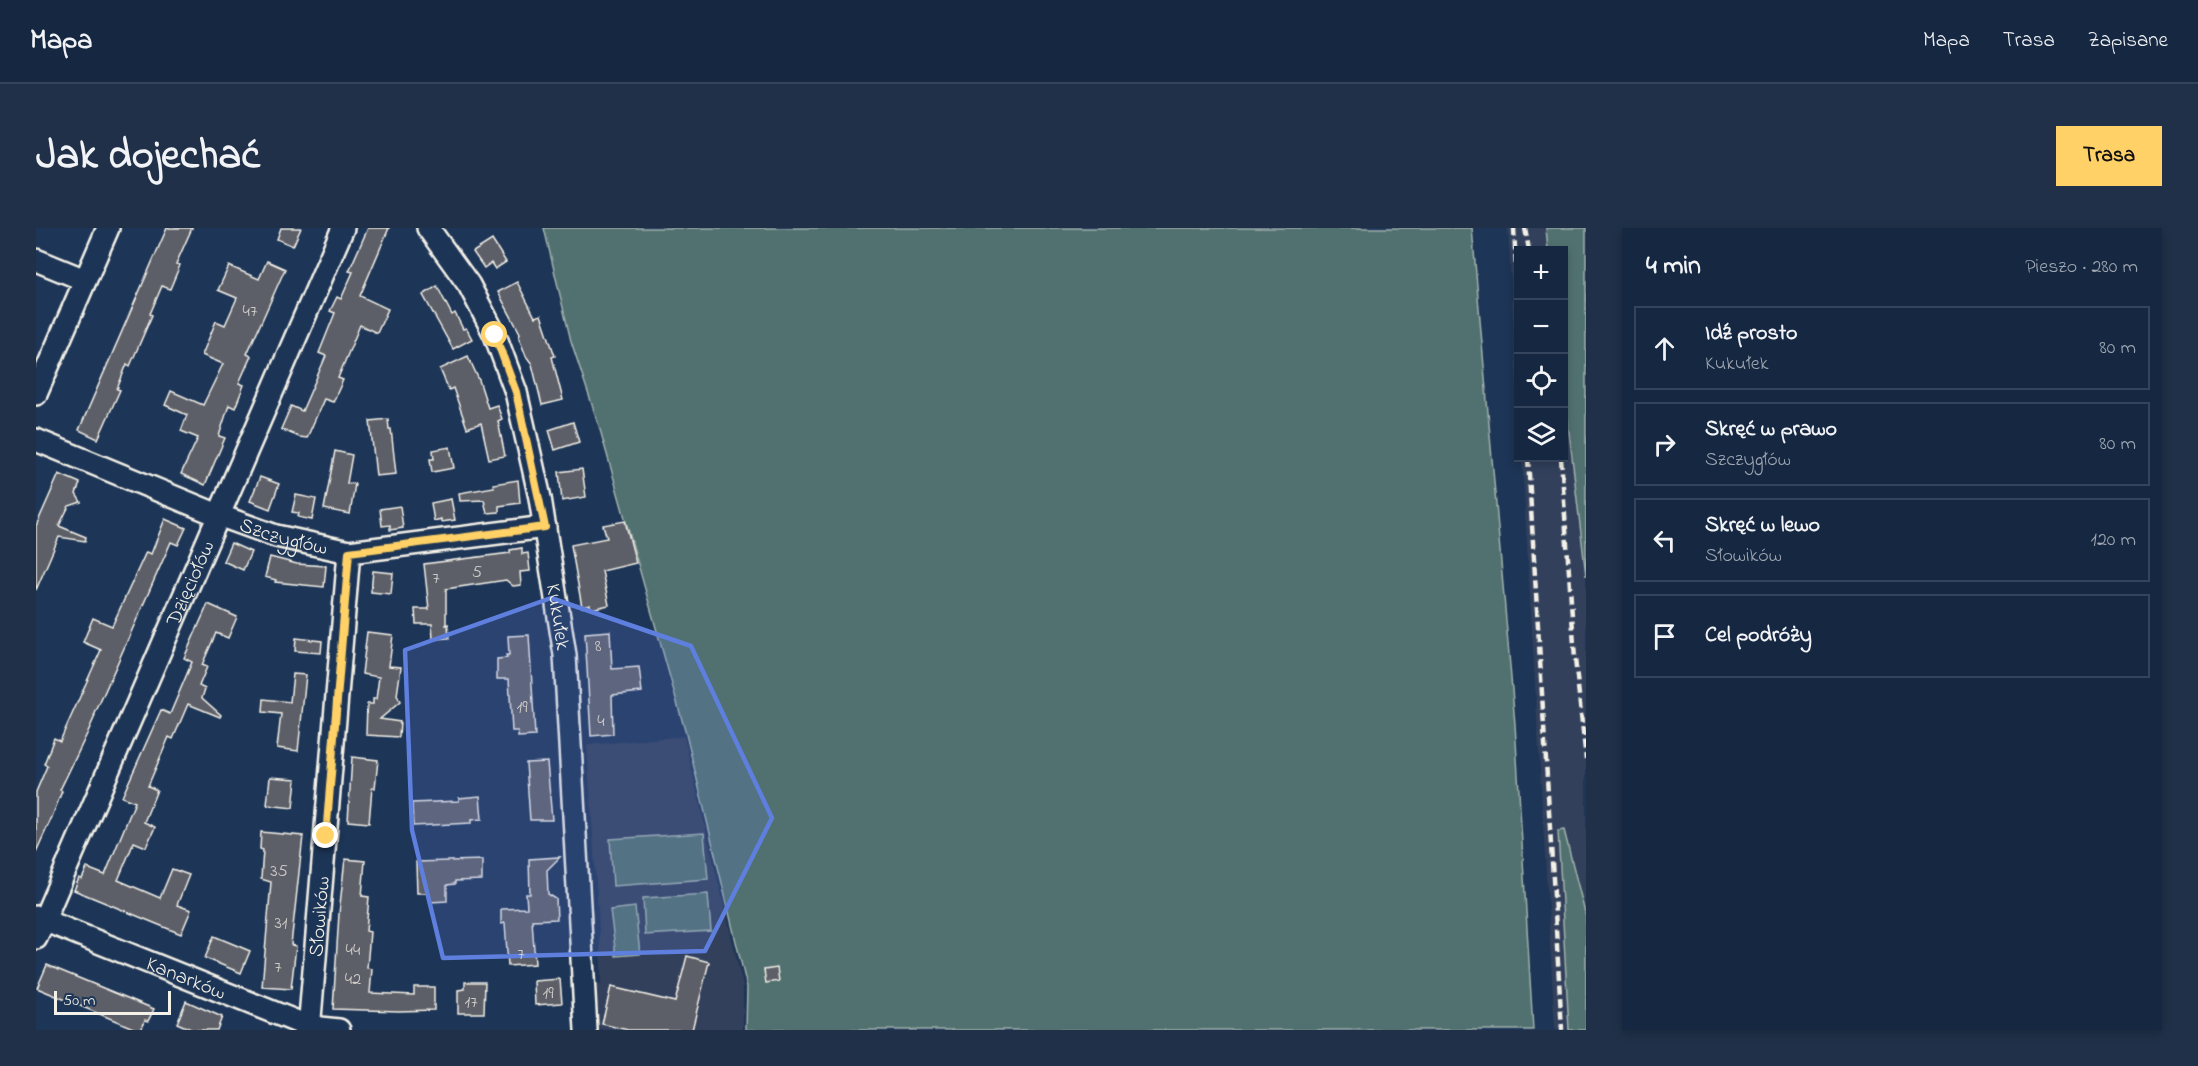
<!DOCTYPE html>
<html lang="pl">
<meta charset="utf-8">
<style>
:root{--surface:#162841;--page:#1f3048;--text:#f1f3f6;--muted:#9ea6b1;--line:#35445a;--accent:#ffd166}
body{margin:0;font-family:"Indie Flower",sans-serif;background:var(--page);color:var(--text)}
.controls{position:absolute;right:18px;top:18px;display:grid;overflow:hidden;border-radius:0px;box-shadow:0 3px 9px #0003}
.controls button{width:54px;height:54px;display:grid;place-items:center;padding:0;border:0;border-bottom:2px solid var(--line);background:var(--surface);color:var(--text);font:30px sans-serif}
.scale{position:absolute;left:18px;bottom:15px;width:117px;box-sizing:border-box;padding-left:6px;border:3px solid #f4f1e8;border-top:0;font-size:16px;line-height:21px;white-space:nowrap;color:#f4f1e8;-webkit-text-stroke:4px #1d3557;paint-order:stroke}
.stop{position:absolute;width:18px;height:18px;margin:-14px;border:4px solid #ffd166;border-radius:50%;background:#fff}
.stop.end{background:#ffd166;border-color:#fff;box-shadow:0 2px 6px #0008}
.list{margin:0;padding:0;list-style:none}
h2{display:flex;justify-content:space-between;align-items:center;height:78px;margin:0;padding:0 24px;font-size:26px}
h2 small{font-size:20px;font-weight:400;color:var(--muted)}
.list li{display:grid;grid-template-columns:39px 1fr auto;gap:18px;align-items:center;box-sizing:border-box;height:84px;margin:0 12px 12px;padding:0 12px;border:2px solid var(--line);border-radius:0px}
.list b{display:block;font-size:22px;white-space:nowrap}
.list p{margin:0;font-size:20px;white-space:nowrap;color:var(--muted)}
.list em{font-size:20px;font-style:normal;color:var(--muted)}
.icon{flex:none;width:33px;height:33px;fill:none;stroke:currentColor;stroke-width:2;stroke-linecap:round;stroke-linejoin:round}
.map{position:relative;flex:none;width:1550px;height:802px;overflow:hidden;border-radius:0px}
header{display:flex;align-items:center;gap:36px;box-sizing:border-box;height:84px;padding:0 30px;background:var(--surface);border-bottom:2px solid var(--line)}
header strong{font-size:28px}
nav{display:flex;gap:33px;margin-inline-start:auto;font-size:21px}
.intro{display:flex;align-items:center;justify-content:space-between;box-sizing:border-box;height:144px;padding:0 36px}
h1{margin:0;font-size:42px}
.button{padding:15px 27px;border-radius:0px;background:var(--accent);color:#111;font-size:21px;font-weight:700}
main{display:flex;gap:36px;padding:0 36px}
aside{flex:1;background:var(--surface);border-radius:0px;box-shadow:0 3px 9px #0003}
.map>svg:first-child{display:block}
</style>
<header>
<strong>Mapa</strong>
<nav><a>Mapa</a><a>Trasa</a><a>Zapisane</a></nav>
</header>
<div class="intro"><h1>Jak dojechać</h1><a class="button">Trasa</a></div>
<main>
<div class="map">
<svg width="1550" height="802" viewBox="0 0 1550 802">
<rect width="100%" height="100%" fill="#1d3557"/>
<filter id="ink" filterUnits="userSpaceOnUse"><feTurbulence type="fractalNoise" baseFrequency=".0167" numOctaves="2"/><feDisplacementMap in="SourceGraphic" scale="12" xChannelSelector="R" yChannelSelector="G"/><feConvolveMatrix kernelMatrix="1 2 1 2 8 2 1 2 1" color-interpolation-filters="sRGB"/></filter>
<g filter="url(#ink)">
<g fill="#30415c">
<path d="M 1472,0 L 1550,0 L 1550,689 L 1522,603 L 1533,802 L 1519,802 L 1486,230 L 1528,230 L 1528,22 L 1482,22 L 1482,175 Z"/>
<path d="M 648,508 L 707,758 L 707,802 L 559,802 L 558,757 L 565,757 L 565,733 L 551,517 Z"/>
</g>
<g fill="#517170" stroke="#a2b1ac" stroke-width="1.5">
<path d="M 508,0 L 1436,0 L 1479,496 L 1497,802 L 710,802 L 711,759 L 650,506 L 563,198 L 535,113 Z"/>
<path d="M 1510,0 L 1550,0 L 1550,348 L 1528,161 L 1528,22 L 1512,22 Z"/>
<path d="M 1528,602 L 1550,689 L 1550,802 L 1533,802 L 1522,603 Z"/>
<path d="M 668,605 L 672,651 L 577,658 L 574,611 Z"/>
<path d="M 672,666 L 675,703 L 609,707 L 607,670 Z"/>
<path d="M 599,679 L 604,726 L 580,728 L 574,682 Z"/>
</g>
<g fill="#5d5e67" stroke="#f4f1e8" stroke-width="1.5">
<path d="M 131,0 L 156,0 L 140,36 L 144,37 L 134,61 L 126,58 L 114,86 L 116,87 L 94,138 L 91,136 L 81,161 L 84,162 L 62,211 L 43,202 Z"/>
<path d="M 245,0 L 265,0 L 257,18 L 241,11 Z"/>
<path d="M 332,0 L 353,0 L 324,68 L 352,81 L 341,105 L 324,97 L 302,150 L 307,152 L 297,174 L 288,171 L 271,210 L 263,209 L 245,201 L 255,178 L 266,183 L 290,128 L 283,125 L 299,85 L 294,83 L 301,69 L 305,71 L 317,44 L 313,43 Z"/>
<path d="M 456,12 L 470,34 L 459,41 L 455,35 L 448,40 L 437,24 Z"/>
<path d="M 231,33 L 249,41 L 211,126 L 215,128 L 203,155 L 208,157 L 199,180 L 193,177 L 183,208 L 189,210 L 169,257 L 145,246 L 162,210 L 145,203 L 151,187 L 129,177 L 135,163 L 167,177 L 187,136 L 166,127 L 180,93 L 189,97 L 201,70 L 182,62 L 193,38 L 223,51 Z"/>
<path d="M 481,54 L 499,89 L 505,87 L 519,128 L 516,129 L 527,172 L 506,177 L 496,136 L 490,128 L 483,110 L 484,105 L 462,64 Z"/>
<path d="M 401,58 L 416,87 L 419,85 L 427,101 L 430,100 L 436,111 L 417,121 L 387,67 Z"/>
<path d="M 432,128 L 443,152 L 452,180 L 461,177 L 466,191 L 462,193 L 469,228 L 453,231 L 445,195 L 431,200 L 417,160 L 413,162 L 404,141 Z"/>
<path d="M 352,191 L 353,201 L 355,201 L 360,246 L 340,248 L 334,193 Z"/>
<path d="M 537,194 L 543,214 L 519,222 L 513,202 Z"/>
<path d="M 414,219 L 418,240 L 396,244 L 394,231 L 398,231 L 397,222 Z"/>
<path d="M 299,223 L 316,227 L 311,255 L 319,256 L 314,286 L 288,281 Z"/>
<path d="M 546,241 L 550,269 L 526,273 L 523,244 Z"/>
<path d="M 23,246 L 44,255 L 40,266 L 45,274 L 33,278 L 23,298 L 50,309 L 49,313 L 23,309 L 0,362 L 0,298 Z"/>
<path d="M 224,249 L 243,256 L 234,281 L 214,273 Z"/>
<path d="M 482,252 L 484,275 L 463,278 L 463,284 L 451,285 L 448,272 L 424,273 L 423,265 L 458,259 L 457,256 Z"/>
<path d="M 260,267 L 280,271 L 276,292 L 262,289 L 263,285 L 256,284 Z"/>
<path d="M 415,271 L 419,292 L 405,294 L 405,291 L 398,293 L 395,275 Z"/>
<path d="M 364,278 L 367,300 L 354,302 L 354,297 L 346,298 L 344,281 Z"/>
<path d="M 129,291 L 150,300 L 142,317 L 135,314 L 58,488 L 59,488 L 51,506 L 24,562 L 26,563 L 16,589 L 0,624 L 0,564 L 11,538 L 8,536 L 18,510 L 24,513 L 65,422 L 47,414 L 57,390 L 76,398 L 110,324 L 115,326 Z"/>
<path d="M 589,293 L 600,335 L 566,343 L 573,377 L 555,381 L 554,377 L 546,379 L 535,317 L 571,310 L 567,297 Z"/>
<path d="M 195,315 L 215,324 L 207,342 L 187,333 Z"/>
<path d="M 486,320 L 486,326 L 492,325 L 494,343 L 484,344 L 485,357 L 477,358 L 470,352 L 410,361 L 410,397 L 412,396 L 413,410 L 397,411 L 396,396 L 380,396 L 379,381 L 393,381 L 388,336 L 474,325 L 474,322 Z"/>
<path d="M 234,329 L 261,336 L 290,338 L 288,359 L 239,354 L 240,352 L 229,349 Z"/>
<path d="M 337,343 L 357,345 L 355,366 L 335,364 Z"/>
<path d="M 172,376 L 201,389 L 192,410 L 180,405 L 166,437 L 171,439 L 163,458 L 169,461 L 166,470 L 185,487 L 184,489 L 152,476 L 137,511 L 133,509 L 112,558 L 121,562 L 108,594 L 119,599 L 110,619 L 98,614 L 82,652 L 124,670 L 136,641 L 153,647 L 141,677 L 155,682 L 145,706 L 38,662 L 43,650 L 46,651 L 51,640 L 69,647 L 99,574 L 86,569 L 125,482 L 134,486 L 156,434 L 148,430 Z"/>
<path d="M 574,403 L 576,441 L 603,439 L 606,464 L 576,467 L 577,506 L 555,508 L 549,405 Z"/>
<path d="M 331,404 L 357,407 L 353,438 L 365,439 L 361,467 L 364,474 L 344,491 L 364,494 L 363,509 L 330,507 L 331,476 L 337,476 L 337,471 L 340,471 L 343,449 L 326,446 Z"/>
<path d="M 493,407 L 499,508 L 482,509 L 482,503 L 476,503 L 473,451 L 461,451 L 461,431 L 471,430 L 470,427 L 473,427 L 472,408 Z"/>
<path d="M 260,410 L 286,413 L 285,425 L 259,423 Z"/>
<path d="M 257,446 L 270,447 L 262,523 L 241,520 L 245,486 L 227,484 L 228,471 L 254,474 Z"/>
<path d="M 316,529 L 342,532 L 339,560 L 336,560 L 333,595 L 312,593 Z"/>
<path d="M 511,534 L 516,592 L 494,592 L 490,535 Z"/>
<path d="M 234,549 L 260,551 L 257,580 L 231,577 Z"/>
<path d="M 444,568 L 446,591 L 435,592 L 435,595 L 377,598 L 376,575 L 423,573 L 423,570 Z"/>
<path d="M 225,604 L 267,608 L 255,717 L 260,718 L 255,761 L 226,759 L 235,654 L 225,651 L 227,622 L 224,621 Z"/>
<path d="M 524,629 L 511,642 L 512,666 L 520,671 L 521,691 L 496,692 L 499,736 L 472,738 L 469,695 L 465,696 L 465,681 L 491,680 L 490,666 L 494,666 L 493,631 Z"/>
<path d="M 309,631 L 329,633 L 326,668 L 333,669 L 330,703 L 334,704 L 331,740 L 336,741 L 334,765 L 378,767 L 378,759 L 398,759 L 398,782 L 363,783 L 297,781 L 303,686 Z"/>
<path d="M 446,632 L 446,652 L 419,653 L 419,656 L 411,657 L 411,673 L 394,674 L 393,665 L 381,665 L 380,634 Z"/>
<path d="M 178,708 L 214,723 L 205,745 L 169,730 Z"/>
<path d="M 651,728 L 673,734 L 656,802 L 592,802 L 566,796 L 575,759 L 639,774 Z"/>
<path d="M 11,737 L 118,781 L 112,793 L 109,792 L 105,802 L 102,802 L 1,760 Z"/>
<path d="M 741,740 L 743,753 L 730,755 L 728,742 Z"/>
<path d="M 524,751 L 526,775 L 499,777 L 498,753 Z"/>
<path d="M 429,754 L 449,754 L 448,785 L 422,785 L 422,762 L 429,761 Z"/>
<path d="M 150,773 L 186,789 L 181,802 L 157,802 L 141,795 Z"/>
</g>
<g fill="none" stroke-linecap="round" stroke-linejoin="round">
<g stroke="#f4f1e8" stroke-width="26">
<g id="minor">
<path id="s1" d="M 392,0 L 433,57 L 459,107 L 480,164 L 504,270 L 529,427 L 550,802"/>
<path d="M 0,32 L 49,52"/>
<path d="M 0,166 L 72,0"/>
<path id="s2" d="M 0,212 L 182,287 L 240,308 L 313,324 L 509,299"/>
<path id="s3" d="M 0,689 L 274,799 L 303,802"/>
<path id="s4" d="M 0,710 L 307,0"/>
<path id="s5" d="M 273,802 L 313,324"/>
</g>
</g>
<use href="#minor" stroke="#1d3557" stroke-width="21"/>
<g stroke="#f4f1e8" stroke-width="4.5" stroke-dasharray="9 4.5" stroke-linecap="butt">
<path d="M 1478,0 L 1482,80"/>
<path d="M 1489,0 L 1493,22"/>
<path d="M 1492,230 L 1526,802"/>
<path d="M 1525,230 L 1539,431 L 1550,531"/>
</g>
</g>
</g>
<g fill="none" stroke-linecap="round" stroke-linejoin="round" filter="url(#ink)">
<path stroke="#ffd166" stroke-width="8" d="M 290,608 L 313,324 L 509,299 L 480,164 L 459,107"/>
</g>
<path fill="#5e7fdd" fill-opacity="0.2" stroke="#5e7fdd" stroke-width="4.5" stroke-linejoin="round" d="M 515,370 L 655,418 L 736,590 L 669,723 L 407,730 L 376,602 L 369,422 Z"/>
<g text-anchor="middle" stroke-width="6" stroke-linejoin="round" paint-order="stroke">
<g font-size="18" fill="#ceccc8">
<text x="214" y="88">47</text>
<text x="441" y="349">5</text>
<text x="400" y="355">7</text>
<text x="562" y="423">8</text>
<text x="486" y="484">19</text>
<text x="565" y="498">4</text>
<text x="243" y="648">35</text>
<text x="245" y="700">31</text>
<text x="317" y="727">44</text>
<text x="485" y="731">7</text>
<text x="242" y="744">7</text>
<text x="317" y="756">42</text>
<text x="512" y="770">19</text>
<text x="435" y="779">17</text>
</g>
<g font-size="21" fill="#f4f1e8" stroke="#1d3557">
<text dy="7" stroke="none"><textPath href="#s2" startOffset="266">Szczygłów</textPath></text>
<text dy="7" stroke="none"><textPath href="#s4" startOffset="387">Dzięciołów</textPath></text>
<text dy="7" stroke="none"><textPath href="#s1" startOffset="416">Kukułek</textPath></text>
<text dy="7" stroke="none"><textPath href="#s5" startOffset="114">Słowików</textPath></text>
<text dy="7" stroke="none"><textPath href="#s3" startOffset="162">Kanarków</textPath></text>
</g>
</g>
</svg>
<div class="controls">
<button>+</button>
<button>−</button>
<button><svg class="icon" aria-label="locate" viewBox="0 0 24 24"><circle cx="12" cy="12" r="6"/><path d="M12 2v4M12 18v4M2 12h4M18 12h4"/></svg></button>
<button><svg class="icon" aria-label="layers" viewBox="0 0 24 24"><path d="M12 4l9 5-9 5-9-5zM3 14l9 5 9-5"/></svg></button>
</div>
<div class="scale">50 m</div>
<div class="stop" style="left:459px;top:107px"></div>
<div class="stop end" style="left:290px;top:608px"></div>
</div>
<aside>
<h2>4 min<small>Pieszo · 280 m</small></h2>
<ul class="list">
<li><svg class="icon" aria-label="ahead" viewBox="0 0 24 24"><path d="M12 20V5M6 11l6-6 6 6"/></svg><div><b>Idź prosto</b><p>Kukułek</p></div><em>80 m</em></li>
<li><svg class="icon" aria-label="right" viewBox="0 0 24 24"><path d="M7 20v-9h11M14 6l5 5-5 5"/></svg><div><b>Skręć w prawo</b><p>Szczygłów</p></div><em>80 m</em></li>
<li><svg class="icon" aria-label="left" viewBox="0 0 24 24"><path d="M17 20v-9H6M10 6l-5 5 5 5"/></svg><div><b>Skręć w lewo</b><p>Słowików</p></div><em>120 m</em></li>
<li><svg class="icon" aria-label="arrive" viewBox="0 0 24 24"><path d="M6 21V4h12l-3 4 3 4H6"/></svg><div><b>Cel podróży</b></div></li>
</ul>
</aside>
</main>
